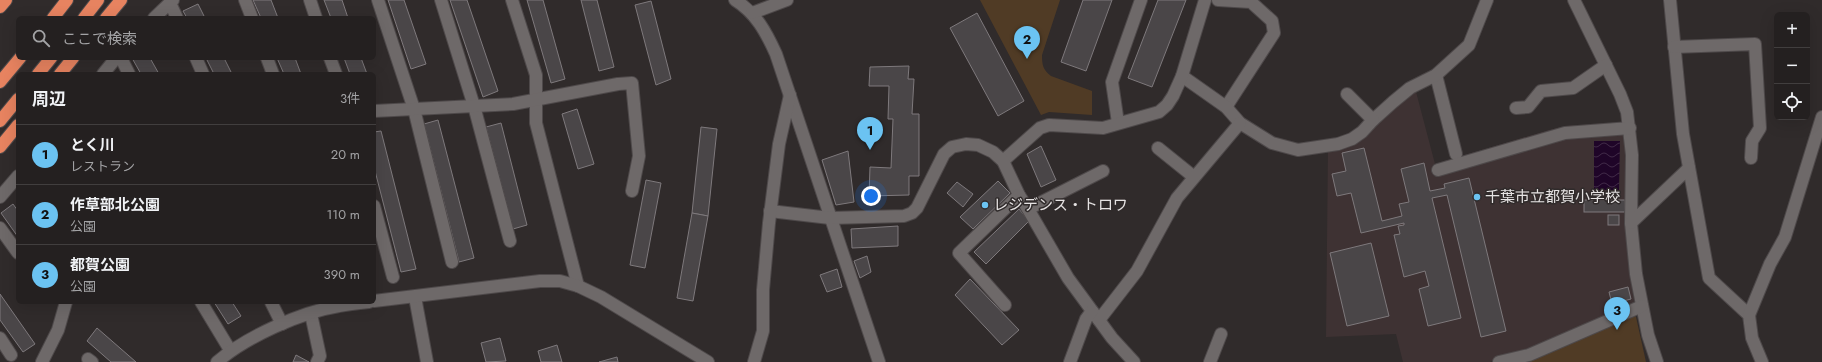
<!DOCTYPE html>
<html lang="ja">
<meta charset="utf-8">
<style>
:root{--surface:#242020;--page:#302d2d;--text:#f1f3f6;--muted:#a3a3a5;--line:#413e3e;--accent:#6bc3f2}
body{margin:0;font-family:Jost,"Noto Sans JP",sans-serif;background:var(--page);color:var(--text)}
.controls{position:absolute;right:12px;top:12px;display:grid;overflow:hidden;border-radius:6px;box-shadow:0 4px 16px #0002}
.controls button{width:36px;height:36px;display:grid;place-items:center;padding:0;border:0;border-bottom:1px solid var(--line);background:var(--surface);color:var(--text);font:20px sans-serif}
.you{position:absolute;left:871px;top:196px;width:14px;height:14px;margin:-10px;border:3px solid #fff;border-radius:50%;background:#1a73e8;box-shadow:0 0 0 6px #1a73e833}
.badge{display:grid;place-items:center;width:26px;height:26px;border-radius:50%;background:var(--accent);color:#111;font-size:13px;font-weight:700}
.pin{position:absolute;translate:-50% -33px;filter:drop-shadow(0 1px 2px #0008)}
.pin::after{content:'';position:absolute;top:21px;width:14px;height:12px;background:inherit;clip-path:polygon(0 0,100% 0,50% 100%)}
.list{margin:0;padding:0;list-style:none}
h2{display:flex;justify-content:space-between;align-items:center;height:52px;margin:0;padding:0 16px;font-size:17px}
h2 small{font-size:13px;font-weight:400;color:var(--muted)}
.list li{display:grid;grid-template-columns:26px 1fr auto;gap:12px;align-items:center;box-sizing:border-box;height:60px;padding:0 16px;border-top:1px solid var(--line)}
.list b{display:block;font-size:15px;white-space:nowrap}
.list p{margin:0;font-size:13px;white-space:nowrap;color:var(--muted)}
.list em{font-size:13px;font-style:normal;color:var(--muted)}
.icon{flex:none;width:22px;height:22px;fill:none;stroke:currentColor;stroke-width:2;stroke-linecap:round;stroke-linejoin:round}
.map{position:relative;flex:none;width:1822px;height:362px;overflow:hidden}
.search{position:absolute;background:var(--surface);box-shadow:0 4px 16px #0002;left:16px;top:16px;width:360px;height:44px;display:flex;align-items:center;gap:10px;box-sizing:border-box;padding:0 14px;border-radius:6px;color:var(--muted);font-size:15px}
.panel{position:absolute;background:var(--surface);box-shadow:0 4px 16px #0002;left:16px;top:72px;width:360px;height:232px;border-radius:6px}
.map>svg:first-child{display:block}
</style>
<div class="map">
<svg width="1822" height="362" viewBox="0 0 1822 362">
<defs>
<pattern id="water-waves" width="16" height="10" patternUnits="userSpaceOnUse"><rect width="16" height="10" fill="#1f0528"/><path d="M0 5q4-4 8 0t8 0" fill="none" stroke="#402947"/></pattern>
</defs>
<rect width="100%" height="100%" fill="#302b2b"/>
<path fill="#3e3233" d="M 1415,88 L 1435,164 L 1549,130 L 1567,126 L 1623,122 L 1625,132 L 1629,268 L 1635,304 L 1529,353 L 1490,362 L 1403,362 L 1396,334 L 1326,337 L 1328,148 L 1341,146 Z"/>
<g fill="#503b25">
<path d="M 980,0 L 1060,0 L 1042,55 C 1042,65 1043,70 1051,76 L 1092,91 L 1092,115 L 1049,112 L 1041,115 Z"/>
<path d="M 1631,314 L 1636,317 L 1646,362 L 1512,362 Z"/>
</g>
<path fill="url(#water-waves)" d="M 1594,141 L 1620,141 L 1619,190 L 1594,190 Z"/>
<g fill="#4a4648" stroke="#7e797c">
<path d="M 253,0 L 271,0 L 278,18 L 261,18 Z"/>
<path d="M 324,0 L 342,0 L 348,18 L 331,18 Z"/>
<path d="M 388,0 L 404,0 L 426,64 L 411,69 Z"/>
<path d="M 450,0 L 467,0 L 498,91 L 483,97 Z"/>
<path d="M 527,0 L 543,0 L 565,79 L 551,83 Z"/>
<path d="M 581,0 L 597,0 L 614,67 L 599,71 Z"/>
<path d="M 1083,0 L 1112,0 L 1086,71 L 1061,62 Z"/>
<path d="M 1158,0 L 1186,0 L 1152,87 L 1128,78 Z"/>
<path d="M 651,1 L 671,79 L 656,85 L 635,5 Z"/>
<path d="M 198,4 L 205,18 L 187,18 L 183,11 Z"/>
<path d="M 977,13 L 1024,101 L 998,116 L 950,28 Z"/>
<path d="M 132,58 L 150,58 L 159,74 L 141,74 Z"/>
<path d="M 206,58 L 224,58 L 232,74 L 214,74 Z"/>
<path d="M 277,58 L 295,58 L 301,74 L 284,74 Z"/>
<path d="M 344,58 L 361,58 L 367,74 L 350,74 Z"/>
<path d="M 909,66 L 908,79 L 914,79 L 912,114 L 919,114 L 919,176 L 909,176 L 909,195 L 869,196 L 870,167 L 891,168 L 893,119 L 888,119 L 889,86 L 869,86 L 870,67 Z"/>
<path d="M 577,109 L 594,164 L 578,169 L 562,114 Z"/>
<path d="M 438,120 L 474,258 L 459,262 L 424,124 Z"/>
<path d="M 501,123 L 527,225 L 513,229 L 486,127 Z"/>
<path d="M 701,127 L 717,129 L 708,216 L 692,213 Z"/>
<path d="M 381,131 L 416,269 L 401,272 L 374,167 L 374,132 Z"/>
<path d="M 1041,146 L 1056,180 L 1041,187 L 1027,154 Z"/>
<path d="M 1364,148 L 1382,221 L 1402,216 L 1399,204 L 1409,202 L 1401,169 L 1424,163 L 1430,191 L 1445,188 L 1444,184 L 1469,178 L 1506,331 L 1481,337 L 1447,195 L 1432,198 L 1461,318 L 1428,326 L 1419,289 L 1429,286 L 1425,271 L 1404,277 L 1394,235 L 1400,234 L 1398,226 L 1404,225 L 1404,223 L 1361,233 L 1351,193 L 1337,196 L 1332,174 L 1346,171 L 1342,153 Z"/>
<path d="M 848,151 L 854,202 L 836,205 L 822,160 Z"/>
<path d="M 646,180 L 661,183 L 645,268 L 630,265 Z"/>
<path d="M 998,181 L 1010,193 L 973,229 L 960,217 Z"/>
<path d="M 957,182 L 973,194 L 963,207 L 947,193 Z"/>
<rect x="1584" y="200" width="41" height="12"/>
<path d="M 13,204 L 18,211 L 18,237 L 1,213 Z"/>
<path d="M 1019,209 L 1029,221 L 986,264 L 974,252 Z"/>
<path d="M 692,213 L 708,216 L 693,301 L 677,298 Z"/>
<rect x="1608" y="215" width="11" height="10"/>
<path d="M 898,226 L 898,246 L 852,248 L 851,229 Z"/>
<path d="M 1371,243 L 1389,316 L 1347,326 L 1330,253 Z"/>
<path d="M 867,256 L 871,272 L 860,278 L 854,261 Z"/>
<path d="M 837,269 L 842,287 L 827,292 L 820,275 Z"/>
<path d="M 970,279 L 1019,330 L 1002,345 L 955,295 Z"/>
<path d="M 1628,287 L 1631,299 L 1612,304 L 1609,292 Z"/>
<path d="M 0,294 L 35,344 L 23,352 L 0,320 Z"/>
<path d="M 214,302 L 232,302 L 241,316 L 228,324 Z"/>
<path d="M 97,328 L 136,362 L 111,362 L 87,341 Z"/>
<path d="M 500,338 L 506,361 L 486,362 L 481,343 Z"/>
<path d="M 557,345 L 562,362 L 541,362 L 538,351 Z"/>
<path d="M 296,355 L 309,362 L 293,362 Z"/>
<path d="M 617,357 L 618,362 L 599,362 Z"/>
</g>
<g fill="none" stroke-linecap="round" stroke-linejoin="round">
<g stroke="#4e494a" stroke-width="14">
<g id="minor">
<path d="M 245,0 L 252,18"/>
<path d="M 310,0 L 316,18"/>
<path d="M 378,0 L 414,109 L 452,262"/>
<path d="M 441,0 L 474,106 L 510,241"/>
<path d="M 512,0 L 536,75 L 536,123 L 578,286"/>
<path d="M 735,0 C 756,13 766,32 776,54 L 879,362"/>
<path d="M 1218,0 L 1251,2 L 1272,21 L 1274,33 L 1226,107"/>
<path d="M 1574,0 L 1620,94 L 1627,112 L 1632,155 L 1631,223 L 1636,274 L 1648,335 L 1657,362"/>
<path d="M 1670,0 L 1683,134 L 1709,278 L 1749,315 L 1752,338 L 1762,362"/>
<path d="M 170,3 L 177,18"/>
<path d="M 752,13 L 787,0"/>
<path d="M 154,18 L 173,0"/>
<path d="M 1674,47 L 1755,44 L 1760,128 L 1752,141 L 1751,158"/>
<path d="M 121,58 L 129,74"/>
<path d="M 196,58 L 203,74"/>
<path d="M 267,58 L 273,74"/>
<path d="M 330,58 L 336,74"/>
<path d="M 103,74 L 116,58"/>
<path d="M 1436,75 L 1456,154"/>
<path d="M 1182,76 L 1226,107 L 1240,123 L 1272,143 L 1298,150 L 1338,144 L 1352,139 L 1362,132 L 1373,120 L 1393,102 L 1410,88 L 1436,75 L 1469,45 L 1487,0"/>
<path d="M 1347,94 L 1373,120"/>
<path d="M 1516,108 L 1528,107 L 1541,91 L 1573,88 L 1606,65"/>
<path d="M 374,111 L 513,104 L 618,84 L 632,83 L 639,156 L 632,191"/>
<path d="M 1118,123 L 1112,82 L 1141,0"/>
<path d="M 1158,148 L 1194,177"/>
<path d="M 1003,161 L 1040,128 L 1049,125 L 1103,128 L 1159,112 L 1167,105 L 1173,96 L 1182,76 L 1205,0"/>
<path d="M 1438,170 L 1565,133 L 1630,128"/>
<path d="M 0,197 L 18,176"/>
<path d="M 374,206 L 393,277"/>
<path d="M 1028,209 L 1068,278 L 1112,338 L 1134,362"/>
<path d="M 770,211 L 830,218 L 904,216 L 912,213 L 917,208 L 944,154 L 952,147 L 966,144 L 978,145 L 993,152 L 1003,161 L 1019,195 L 1028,209 L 1103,171"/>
<path d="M 1631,223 L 1689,168"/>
<path d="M 0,228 L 18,253"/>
<path d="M 415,297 L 427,362"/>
<path d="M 374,301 L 540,281 L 560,281 L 578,286 L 601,297 L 708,362"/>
<path d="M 201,302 L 230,350"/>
<path d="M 271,302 L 282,324"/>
<path d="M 1005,305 L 959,253 L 1019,195"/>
<path d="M 311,314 L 320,356 L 317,362"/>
<path d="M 1749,315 L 1770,264 L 1785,237 L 1822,117"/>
<path d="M 1099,320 L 1137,271 L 1177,198 L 1240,123"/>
<path d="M 0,338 L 11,355"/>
<path d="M 88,359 L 92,362"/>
<path d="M 42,362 L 58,330 L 66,302"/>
<path d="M 217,362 C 246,337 301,312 339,306 C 349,304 359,303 369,302"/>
<path d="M 754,362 L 763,331 L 763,290 L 769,223 L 779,144 L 790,95"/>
<path d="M 1070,362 L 1086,319 L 1092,311"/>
<path d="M 1210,362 L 1221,334"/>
<path d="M 1499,362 L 1529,355 L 1642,306"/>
</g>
</g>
<g stroke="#4e494a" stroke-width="14">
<g id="highway">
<path d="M 0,7 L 6,0"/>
<path d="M 53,18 L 67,0"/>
<path d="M 84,18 L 98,0"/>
<path d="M 106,18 L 121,0"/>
<path d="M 38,74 L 51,58"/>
<path d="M 60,74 L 73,58"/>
<path d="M 0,82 L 20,58"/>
<path d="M 0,121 L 18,99"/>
<path d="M 0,147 L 18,125"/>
</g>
</g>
<use href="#minor" stroke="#6e6969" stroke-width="12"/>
<use href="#highway" stroke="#e78360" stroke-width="12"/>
</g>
<g fill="#6bc3f2" stroke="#302b2b" stroke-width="1.5">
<circle cx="1477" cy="197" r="4"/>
<circle cx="985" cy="205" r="4"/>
</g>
<g text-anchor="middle" stroke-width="3" stroke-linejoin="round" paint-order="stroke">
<g font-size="15" fill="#e6e3e3" stroke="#302b2b" text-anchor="start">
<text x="1485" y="202">千葉市立都賀小学校</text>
<text x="993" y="210">レジデンス・トロワ</text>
</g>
</g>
</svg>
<div class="controls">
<button>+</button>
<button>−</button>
<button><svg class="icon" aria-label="locate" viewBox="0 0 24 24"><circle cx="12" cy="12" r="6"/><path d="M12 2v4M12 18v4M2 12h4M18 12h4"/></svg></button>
</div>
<div class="you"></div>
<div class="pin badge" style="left:870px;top:150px">1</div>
<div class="pin badge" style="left:1027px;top:59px">2</div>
<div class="pin badge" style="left:1617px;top:330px">3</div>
<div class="search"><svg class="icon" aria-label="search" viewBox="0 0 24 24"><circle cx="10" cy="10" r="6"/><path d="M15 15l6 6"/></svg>ここで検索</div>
<section class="panel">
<h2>周辺<small>3件</small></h2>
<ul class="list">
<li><span class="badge">1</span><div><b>とく川</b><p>レストラン</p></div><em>20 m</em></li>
<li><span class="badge">2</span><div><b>作草部北公園</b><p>公園</p></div><em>110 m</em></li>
<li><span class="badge">3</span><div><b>都賀公園</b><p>公園</p></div><em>390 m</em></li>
</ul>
</section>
</div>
